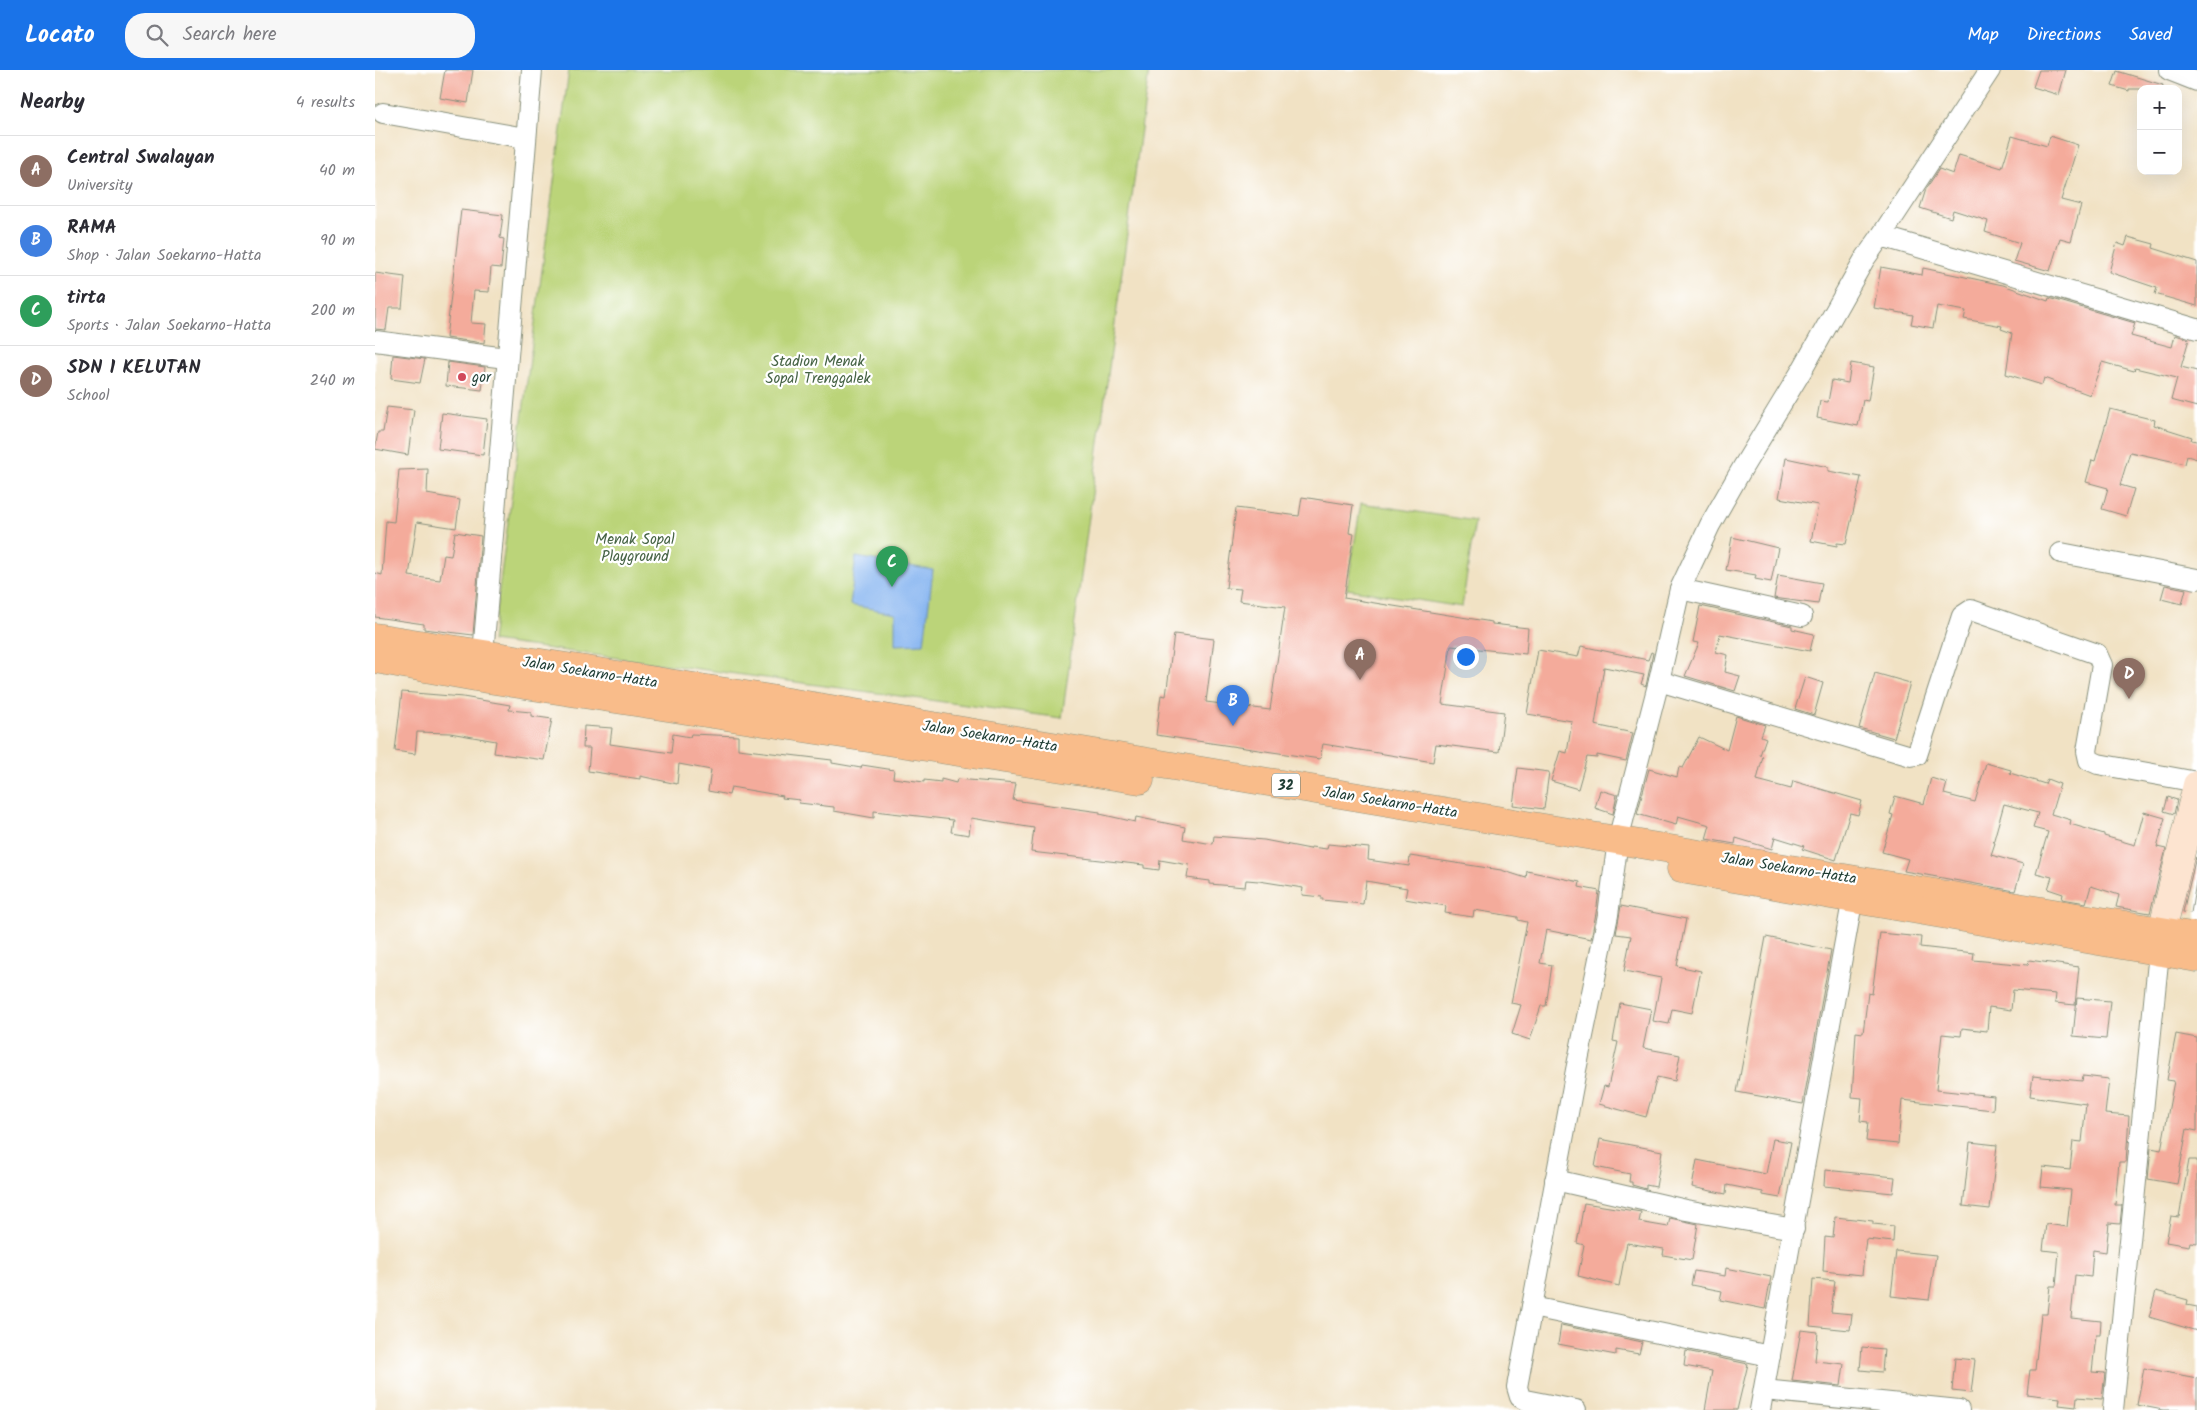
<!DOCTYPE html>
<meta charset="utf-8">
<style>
:root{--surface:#fff;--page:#f7f7f7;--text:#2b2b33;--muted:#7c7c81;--line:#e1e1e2;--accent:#1a73e8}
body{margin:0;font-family:Kalam,sans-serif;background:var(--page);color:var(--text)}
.controls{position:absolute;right:15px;top:15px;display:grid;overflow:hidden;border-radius:10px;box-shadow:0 5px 20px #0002}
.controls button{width:45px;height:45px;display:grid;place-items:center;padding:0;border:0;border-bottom:1px solid var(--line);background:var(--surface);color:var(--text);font:25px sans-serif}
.you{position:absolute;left:1090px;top:586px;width:18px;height:18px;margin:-12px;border:4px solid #fff;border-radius:50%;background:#1a73e8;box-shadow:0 0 0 8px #1a73e833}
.badge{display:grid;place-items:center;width:32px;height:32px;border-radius:50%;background:var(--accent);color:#fff;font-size:16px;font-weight:700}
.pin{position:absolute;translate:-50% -41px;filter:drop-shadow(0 1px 2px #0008)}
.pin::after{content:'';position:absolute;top:26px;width:18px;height:15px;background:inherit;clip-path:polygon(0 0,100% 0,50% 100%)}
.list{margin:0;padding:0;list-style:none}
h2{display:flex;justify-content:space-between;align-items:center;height:65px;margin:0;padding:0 20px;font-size:21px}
h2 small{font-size:16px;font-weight:400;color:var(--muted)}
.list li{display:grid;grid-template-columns:32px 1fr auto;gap:15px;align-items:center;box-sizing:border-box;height:70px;padding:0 20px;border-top:1px solid var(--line)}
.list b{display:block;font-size:19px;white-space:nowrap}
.list p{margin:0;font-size:16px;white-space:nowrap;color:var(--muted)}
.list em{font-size:16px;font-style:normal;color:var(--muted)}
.icon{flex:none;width:28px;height:28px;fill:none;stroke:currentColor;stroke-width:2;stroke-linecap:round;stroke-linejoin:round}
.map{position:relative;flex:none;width:1822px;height:1340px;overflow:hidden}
header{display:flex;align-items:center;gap:30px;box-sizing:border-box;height:70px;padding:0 25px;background:var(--accent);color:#fff}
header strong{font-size:24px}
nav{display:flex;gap:28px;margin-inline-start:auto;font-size:18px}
.search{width:350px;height:45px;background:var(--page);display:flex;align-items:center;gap:12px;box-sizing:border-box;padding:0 18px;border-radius:20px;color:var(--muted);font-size:19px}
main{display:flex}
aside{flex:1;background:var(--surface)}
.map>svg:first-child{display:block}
</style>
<header>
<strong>Locato</strong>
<div class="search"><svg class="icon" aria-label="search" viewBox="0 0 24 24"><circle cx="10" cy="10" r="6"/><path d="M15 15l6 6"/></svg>Search here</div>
<nav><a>Map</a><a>Directions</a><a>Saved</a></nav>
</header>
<main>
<aside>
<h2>Nearby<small>4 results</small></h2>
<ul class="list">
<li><span class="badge" style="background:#8d6e63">A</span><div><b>Central Swalayan</b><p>University</p></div><em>40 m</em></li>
<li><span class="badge" style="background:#3f7fe0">B</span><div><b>RAMA</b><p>Shop · Jalan Soekarno-Hatta</p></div><em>90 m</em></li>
<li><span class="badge" style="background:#2e9e5b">C</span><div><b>tirta</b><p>Sports · Jalan Soekarno-Hatta</p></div><em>200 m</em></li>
<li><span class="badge" style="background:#8d6e63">D</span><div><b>SDN 1 KELUTAN</b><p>School</p></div><em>240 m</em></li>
</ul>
</aside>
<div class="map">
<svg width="1822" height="1340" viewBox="0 0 1822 1340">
<rect width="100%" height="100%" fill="#fff"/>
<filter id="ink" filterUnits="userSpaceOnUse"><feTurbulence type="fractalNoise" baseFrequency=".02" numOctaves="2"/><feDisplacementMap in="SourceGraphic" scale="10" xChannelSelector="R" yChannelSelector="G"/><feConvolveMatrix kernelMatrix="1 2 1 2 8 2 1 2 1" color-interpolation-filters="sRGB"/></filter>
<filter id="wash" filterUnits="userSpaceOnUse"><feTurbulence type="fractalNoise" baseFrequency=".0096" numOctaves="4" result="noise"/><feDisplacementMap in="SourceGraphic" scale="20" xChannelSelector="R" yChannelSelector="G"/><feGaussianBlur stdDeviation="1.12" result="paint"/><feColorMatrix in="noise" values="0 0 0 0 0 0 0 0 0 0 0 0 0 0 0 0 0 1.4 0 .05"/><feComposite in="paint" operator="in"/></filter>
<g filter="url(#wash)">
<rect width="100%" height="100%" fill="#f1e2c4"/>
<g fill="#bbd479" stroke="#6d8856">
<path d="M 194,0 L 774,0 L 687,648 L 117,571 Z"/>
<path d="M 986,433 L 1100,451 L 1087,537 L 972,519 Z"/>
</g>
<path fill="#85b4f0" stroke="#527892" d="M 481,487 L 558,500 L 549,574 L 520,575 L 520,543 L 475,535 Z"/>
<g id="blocks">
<g fill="#f4ab9b">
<path d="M 70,0 L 98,0 L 93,33 L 65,28 Z"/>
<path d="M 1664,0 L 1691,0 L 1684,25 L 1658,17 Z"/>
<path d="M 1742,1 L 1788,15 L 1787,19 L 1754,19 L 1754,21 L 1737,16 Z"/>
<path d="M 1637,66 L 1672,76 L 1675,66 L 1703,75 L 1686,130 L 1706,135 L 1696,171 L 1685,168 L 1675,201 L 1639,191 L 1645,173 L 1610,162 L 1613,151 L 1578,140 L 1576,148 L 1545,138 L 1551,119 L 1564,99 L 1578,104 L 1584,85 L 1627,98 Z"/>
<path d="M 86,140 L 128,145 L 125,168 L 129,169 L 126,198 L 116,197 L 114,222 L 99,221 L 96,253 L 111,254 L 109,273 L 71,268 Z"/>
<path d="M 1753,167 L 1779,174 L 1778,178 L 1822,192 L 1822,236 L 1780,224 L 1782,218 L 1734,202 L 1742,173 L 1750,176 Z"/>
<path d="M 1506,197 L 1547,205 L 1548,198 L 1628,215 L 1673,231 L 1674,228 L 1760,253 L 1756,266 L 1797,277 L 1800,265 L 1814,269 L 1806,297 L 1822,301 L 1822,337 L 1796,330 L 1802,308 L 1760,298 L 1759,301 L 1727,292 L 1715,325 L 1669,308 L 1667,315 L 1631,304 L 1637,263 L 1626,259 L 1627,256 L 1589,249 L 1591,241 L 1562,236 L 1558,258 L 1536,254 L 1538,245 L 1499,238 Z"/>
<path d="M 0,203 L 30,207 L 27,238 L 14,238 L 11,260 L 0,259 Z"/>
<path d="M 18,285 L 50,289 L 45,313 L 16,309 Z"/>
<path d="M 73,292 L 110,297 L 107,320 L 71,316 Z"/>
<path d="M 1476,293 L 1499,297 L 1493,331 L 1488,330 L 1483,356 L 1442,348 L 1445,331 L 1453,332 L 1457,310 L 1473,313 Z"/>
<path d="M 12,337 L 39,340 L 33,385 L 0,379 L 3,362 L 8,362 Z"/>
<path d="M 1735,339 L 1780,350 L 1779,355 L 1817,367 L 1816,370 L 1822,371 L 1822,389 L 1812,386 L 1810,394 L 1755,382 L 1745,415 L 1759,419 L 1751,446 L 1727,439 L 1733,418 L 1711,412 L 1717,390 L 1720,391 Z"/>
<path d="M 67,343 L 112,349 L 108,385 L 63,379 Z"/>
<path d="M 1411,388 L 1453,397 L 1453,401 L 1486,407 L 1471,474 L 1462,473 L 1462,476 L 1436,471 L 1443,435 L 1404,428 Z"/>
<path d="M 53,399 L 52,424 L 85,430 L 81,458 L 42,452 L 34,506 L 65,510 L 69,485 L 76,486 L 80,462 L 106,466 L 98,565 L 49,559 L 49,554 L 0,547 L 0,503 L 7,505 L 11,451 L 19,452 L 24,400 Z"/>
<path d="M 927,427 L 978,435 L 974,463 L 979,464 L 969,528 L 1117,552 L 1117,554 L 1153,558 L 1151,584 L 1076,576 L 1067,634 L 1129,642 L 1124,682 L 1061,674 L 1058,692 L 948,674 L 945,689 L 781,665 L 786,625 L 791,626 L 799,564 L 839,569 L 831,632 L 895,640 L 910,537 L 864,531 L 866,519 L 851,518 L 861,438 L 924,446 Z"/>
<path d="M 1357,467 L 1403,478 L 1396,512 L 1380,509 L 1381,505 L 1351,500 Z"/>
<path d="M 1403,505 L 1447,513 L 1443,534 L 1399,528 Z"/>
<path d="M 1790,515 L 1811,519 L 1807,534 L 1786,529 Z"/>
<path d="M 1325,536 L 1417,556 L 1417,559 L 1439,564 L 1435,581 L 1345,564 L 1341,582 L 1353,585 L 1350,602 L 1365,606 L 1360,621 L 1310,606 L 1324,573 L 1318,572 Z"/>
<path d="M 1206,576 L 1273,590 L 1276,582 L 1278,583 L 1271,616 L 1266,614 L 1269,605 L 1229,597 L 1220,655 L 1258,663 L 1251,691 L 1222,685 L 1222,688 L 1212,687 L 1203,719 L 1176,711 L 1185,681 L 1192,683 L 1197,651 L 1152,644 L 1163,580 L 1203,587 Z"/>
<path d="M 1500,603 L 1535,613 L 1519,668 L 1484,658 Z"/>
<path d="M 1430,607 L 1448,613 L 1439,645 L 1420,639 Z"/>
<path d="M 27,622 L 88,627 L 135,635 L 134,640 L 156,642 L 156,646 L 177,649 L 169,690 L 119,683 L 121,671 L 75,663 L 42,662 L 40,684 L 20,681 Z"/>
<path d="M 1361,646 L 1390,655 L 1386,666 L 1391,668 L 1385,685 L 1388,686 L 1382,710 L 1416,719 L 1418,711 L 1487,731 L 1483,745 L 1475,743 L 1461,790 L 1427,779 L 1429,776 L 1400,767 L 1397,779 L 1361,768 L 1360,774 L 1331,769 L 1335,755 L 1303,746 L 1301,755 L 1262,744 L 1274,699 L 1302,707 L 1304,697 L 1308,698 L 1324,667 L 1352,680 Z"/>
<path d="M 209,656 L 237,658 L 235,674 L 296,683 L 298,664 L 315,667 L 316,664 L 363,666 L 363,679 L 457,690 L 457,693 L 486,698 L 487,695 L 519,700 L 518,708 L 549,712 L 549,710 L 566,712 L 566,709 L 581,713 L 582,709 L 641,714 L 638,730 L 725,742 L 725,744 L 760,752 L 761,747 L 810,757 L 808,769 L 838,774 L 839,766 L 889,770 L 935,779 L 936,777 L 952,779 L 953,774 L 994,778 L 993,790 L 1034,796 L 1035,786 L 1126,800 L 1151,808 L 1152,801 L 1205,812 L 1204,817 L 1224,821 L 1221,843 L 1216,869 L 1171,860 L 1165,893 L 1177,895 L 1171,936 L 1166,936 L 1155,970 L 1137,964 L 1146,935 L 1136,933 L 1152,852 L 1143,850 L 1143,847 L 1099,840 L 1098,847 L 1070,843 L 1071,836 L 1030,829 L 1032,818 L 991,811 L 988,834 L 947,830 L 947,827 L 927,825 L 928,818 L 884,811 L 871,810 L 870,817 L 835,814 L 835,811 L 812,808 L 814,795 L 785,790 L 784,800 L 769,798 L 769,795 L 656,782 L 659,758 L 596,748 L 594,765 L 576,762 L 578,750 L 499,741 L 499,748 L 459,741 L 459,737 L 424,733 L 425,730 L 407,728 L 408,726 L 356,717 L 354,725 L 333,721 L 336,700 L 304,694 L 302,714 L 265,706 L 265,709 L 213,701 L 215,678 L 208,678 Z"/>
<path d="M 1611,693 L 1636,700 L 1635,703 L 1670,714 L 1672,709 L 1685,714 L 1676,744 L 1696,750 L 1695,754 L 1729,764 L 1729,766 L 1760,775 L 1769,742 L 1790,748 L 1782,777 L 1791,779 L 1775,843 L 1741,837 L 1744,825 L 1716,816 L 1711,833 L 1687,829 L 1688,824 L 1673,819 L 1677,807 L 1661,803 L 1673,762 L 1658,758 L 1663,743 L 1629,734 L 1618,773 L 1620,773 L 1616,785 L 1648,794 L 1640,821 L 1529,801 L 1533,789 L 1507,782 L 1518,745 L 1515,744 L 1520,726 L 1549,734 L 1556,708 L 1572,713 L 1569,724 L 1600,732 Z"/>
<path d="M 1143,698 L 1174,702 L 1169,739 L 1138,735 Z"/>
<path d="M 1225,720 L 1242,725 L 1238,744 L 1220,738 Z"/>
<path d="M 1793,727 L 1802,730 L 1799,744 L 1789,741 Z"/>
<path d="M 1821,787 L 1822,806 L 1816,843 L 1808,842 Z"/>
<path d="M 1246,836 L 1311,849 L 1302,896 L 1326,901 L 1317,943 L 1297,939 L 1294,954 L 1278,951 L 1286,908 L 1249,901 L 1256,866 L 1241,864 Z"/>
<path d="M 1505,863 L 1546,867 L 1545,877 L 1599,883 L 1598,890 L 1653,895 L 1654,890 L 1704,897 L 1700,935 L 1680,933 L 1681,924 L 1638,920 L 1636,940 L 1614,937 L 1612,961 L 1587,958 L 1586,966 L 1567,964 L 1561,1020 L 1619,1026 L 1618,1040 L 1527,1030 L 1523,1074 L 1491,1071 L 1493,1052 L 1485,1051 L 1487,1028 L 1477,1027 L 1481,962 L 1488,963 L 1493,923 L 1497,924 Z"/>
<path d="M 1391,867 L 1456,880 L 1428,1034 L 1362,1022 Z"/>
<path d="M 1702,928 L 1735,931 L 1731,969 L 1698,966 Z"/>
<path d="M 1245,933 L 1276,939 L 1268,978 L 1305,985 L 1300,1011 L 1282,1007 L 1271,1047 L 1224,1034 L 1229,1016 L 1233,1017 L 1243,972 L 1238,971 Z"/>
<path d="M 1801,964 L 1822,968 L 1822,1061 L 1812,1059 L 1802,1114 L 1773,1109 L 1776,1078 L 1786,1080 L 1799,1011 L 1792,1010 Z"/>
<path d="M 1658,1006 L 1707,1011 L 1708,1006 L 1734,1009 L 1730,1044 L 1754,1046 L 1751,1092 L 1744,1092 L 1740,1135 L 1747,1135 L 1745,1154 L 1734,1153 L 1731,1182 L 1718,1180 L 1716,1207 L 1700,1205 L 1696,1248 L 1726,1251 L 1725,1265 L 1721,1265 L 1717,1302 L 1730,1303 L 1727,1329 L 1702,1327 L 1701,1337 L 1684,1335 L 1685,1328 L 1652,1324 L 1655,1300 L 1660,1300 L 1666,1244 L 1672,1244 L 1675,1216 L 1681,1216 L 1684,1182 L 1668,1180 L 1671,1154 L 1692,1157 L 1696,1120 L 1666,1117 L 1668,1097 L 1695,1100 L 1698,1071 L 1707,1072 L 1711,1034 L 1655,1026 Z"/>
<path d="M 1225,1069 L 1287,1081 L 1281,1117 L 1271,1115 L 1271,1119 L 1257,1115 L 1257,1112 L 1254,1112 L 1255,1104 L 1220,1097 Z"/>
<path d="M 1398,1069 L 1416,1072 L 1405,1128 L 1388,1125 L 1388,1122 L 1352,1115 L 1351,1124 L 1317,1117 L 1322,1090 L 1391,1104 Z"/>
<path d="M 1595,1072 L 1622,1075 L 1615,1139 L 1588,1136 Z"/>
<path d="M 1814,1090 L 1822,1090 L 1822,1173 L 1815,1172 L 1814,1176 L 1791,1172 L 1796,1146 L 1804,1147 Z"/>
<path d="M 1450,1100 L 1520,1107 L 1518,1123 L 1449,1116 Z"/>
<path d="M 1209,1133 L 1266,1142 L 1264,1152 L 1293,1157 L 1295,1148 L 1323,1154 L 1317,1190 L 1288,1185 L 1289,1179 L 1252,1173 L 1244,1216 L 1203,1206 L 1209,1175 L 1202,1173 Z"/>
<path d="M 1460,1147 L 1498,1151 L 1498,1154 L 1519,1156 L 1518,1172 L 1491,1169 L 1487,1205 L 1448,1201 L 1450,1167 L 1458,1168 Z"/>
<path d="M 1521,1181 L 1561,1185 L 1554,1230 L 1516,1226 Z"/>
<path d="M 1351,1198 L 1396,1207 L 1390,1239 L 1345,1230 L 1347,1221 L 1316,1215 L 1319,1201 L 1350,1206 Z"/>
<path d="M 1438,1209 L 1460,1211 L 1456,1242 L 1477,1244 L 1475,1260 L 1435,1256 Z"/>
<path d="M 1781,1221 L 1813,1230 L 1812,1235 L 1822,1237 L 1822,1261 L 1774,1247 Z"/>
<path d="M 1186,1255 L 1267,1272 L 1264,1284 L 1241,1280 L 1241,1285 L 1183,1274 Z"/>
<path d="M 1426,1260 L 1443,1262 L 1440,1291 L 1469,1294 L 1466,1316 L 1417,1311 Z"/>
<path d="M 1487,1277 L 1509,1279 L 1507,1302 L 1485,1300 Z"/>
<path d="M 1311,1281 L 1373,1294 L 1362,1340 L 1330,1340 L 1337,1301 L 1309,1296 Z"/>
<path d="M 1580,1288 L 1600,1290 L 1596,1323 L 1577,1321 Z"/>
<path d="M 1769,1298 L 1822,1308 L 1822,1340 L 1788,1340 L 1762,1335 Z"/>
</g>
</g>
</g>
<g filter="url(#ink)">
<use href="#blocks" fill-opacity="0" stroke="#88907c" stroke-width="1"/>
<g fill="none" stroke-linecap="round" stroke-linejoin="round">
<g stroke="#88907c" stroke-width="22">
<g id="street">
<path d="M 1794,0 L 1822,11"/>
<path d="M 8,43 L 150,68"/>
<path d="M 1506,166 L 1615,0"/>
<path d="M 0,271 L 131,288"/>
<path d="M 1686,483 L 1822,509"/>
<path d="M 1305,519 L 1427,546"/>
<path d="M 107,596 L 157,0"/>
<path d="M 1284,611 L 1536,686 L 1542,685 L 1587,546 L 1596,540 L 1722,584 L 1727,595 L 1712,681 L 1714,690 L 1723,694 L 1822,712"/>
<path d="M 1180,1110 L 1311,1140 L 1419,1159"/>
<path d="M 1157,1237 L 1395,1286"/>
<path d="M 1389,1320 L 1584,1340"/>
<path d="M 1201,1340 L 1150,1330 L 1145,1327 L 1142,1317 L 1201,1000 L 1233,845 L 1243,770 L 1284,611 L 1305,519 L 1335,455 L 1368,397 L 1427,300 L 1489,190 L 1506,166 L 1822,259"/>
<path d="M 1385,1340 L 1480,816"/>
<path d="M 1738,1340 L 1784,882"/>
</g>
</g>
<g stroke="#88907c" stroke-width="29">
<path id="secondary" d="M 1784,882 L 1787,861 L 1822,715"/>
</g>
<g stroke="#88907c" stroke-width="29">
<g id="highway">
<path d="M 0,567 L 402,630 L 1822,867"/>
<path d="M 0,589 L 106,608 L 765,710"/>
<path d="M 1306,799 L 1822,888"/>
</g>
</g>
<use href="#street" stroke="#fff" stroke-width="20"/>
<use href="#secondary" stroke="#fde4d0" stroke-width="28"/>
<use href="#highway" stroke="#f9bc8a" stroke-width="28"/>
</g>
</g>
<circle fill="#d1495b" stroke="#fff" stroke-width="2" cx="87" cy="307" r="5"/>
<g text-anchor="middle" stroke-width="4.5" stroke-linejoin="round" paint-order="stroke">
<rect fill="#fff" stroke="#627771" stroke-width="1" x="897" y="703.5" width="28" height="23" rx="4"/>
<g font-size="14" font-weight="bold" fill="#1f3d34">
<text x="911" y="720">32</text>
</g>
<g font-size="15" fill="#466345" stroke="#fff">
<text x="443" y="296">Stadion Menak<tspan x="443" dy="17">Sopal Trenggalek</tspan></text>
<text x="260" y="474">Menak Sopal<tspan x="260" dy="17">Playground</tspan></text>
</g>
<g font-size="15" fill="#1f3d34" stroke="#fff" text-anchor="start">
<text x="97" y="312">gor</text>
</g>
<g font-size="15" fill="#1f3d34" stroke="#fff">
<text transform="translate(215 602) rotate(9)" y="5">Jalan Soekarno-Hatta</text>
<text transform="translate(615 666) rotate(9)" y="5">Jalan Soekarno-Hatta</text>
<text transform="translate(1015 732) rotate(9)" y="5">Jalan Soekarno-Hatta</text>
<text transform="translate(1414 798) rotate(9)" y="5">Jalan Soekarno-Hatta</text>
</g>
</g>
</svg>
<div class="controls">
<button>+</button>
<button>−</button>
</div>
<div class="you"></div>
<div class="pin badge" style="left:985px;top:610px;background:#8d6e63">A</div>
<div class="pin badge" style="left:858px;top:656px;background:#3f7fe0">B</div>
<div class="pin badge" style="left:517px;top:517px;background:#2e9e5b">C</div>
<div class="pin badge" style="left:1754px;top:629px;background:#8d6e63">D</div>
</div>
</main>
